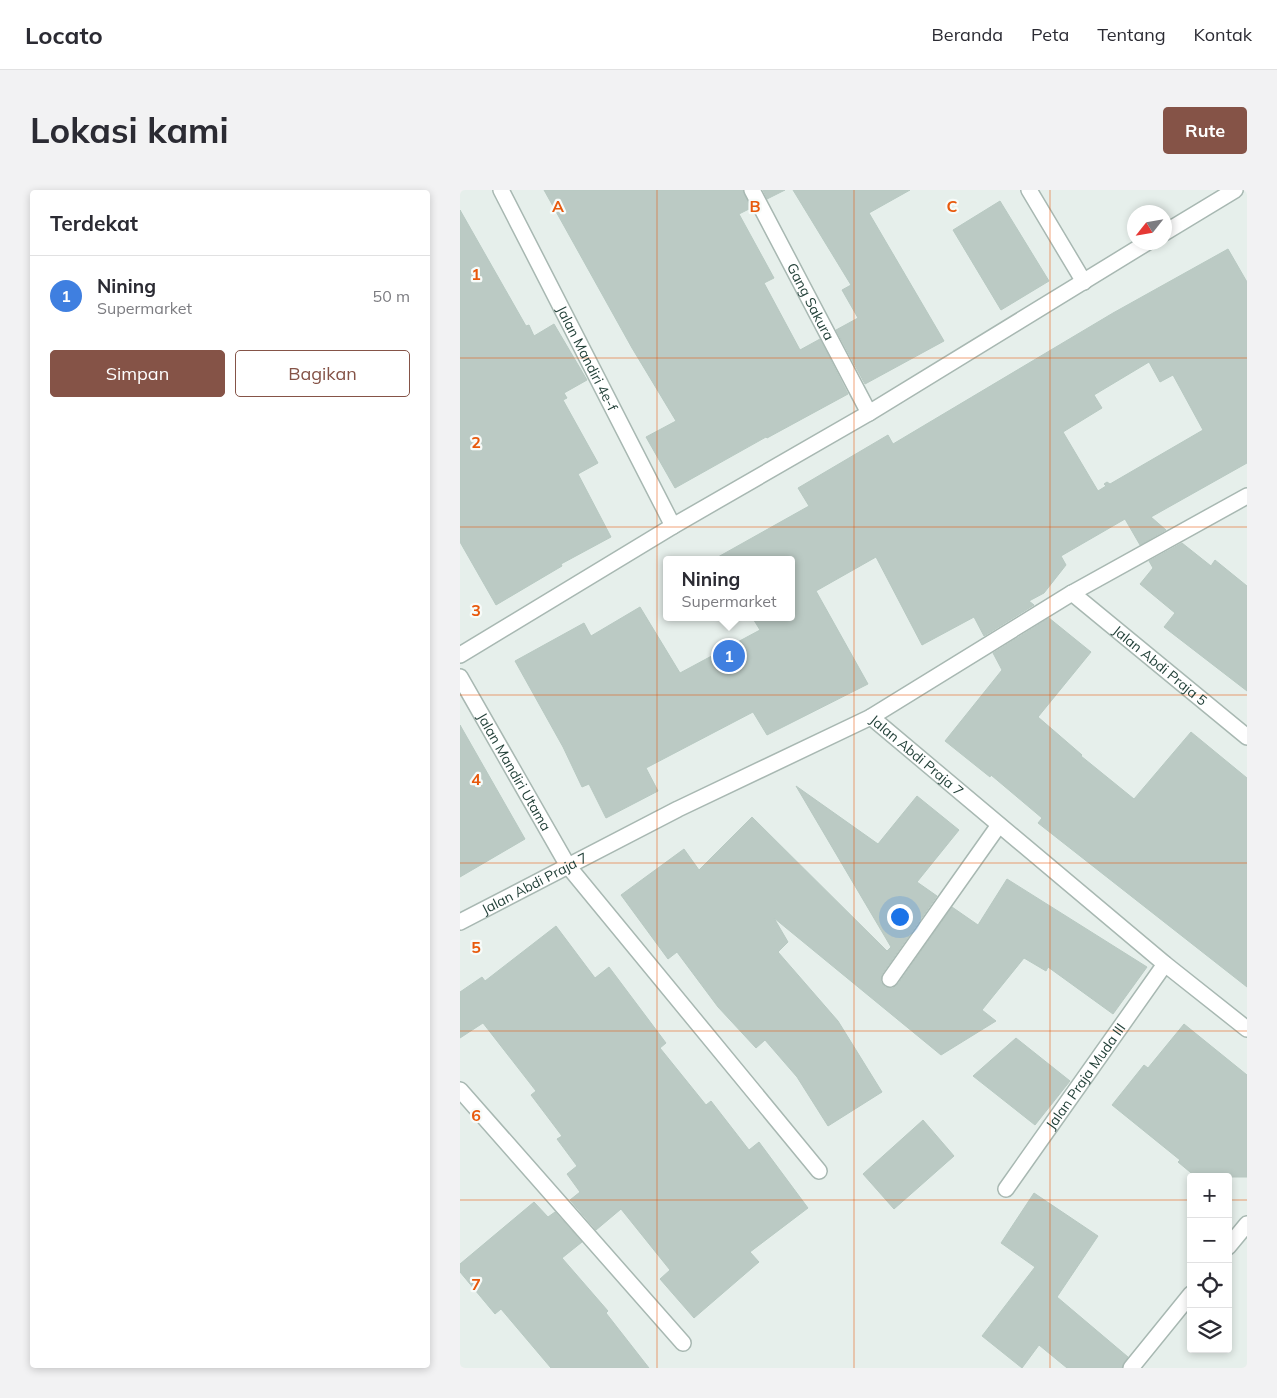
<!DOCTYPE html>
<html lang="id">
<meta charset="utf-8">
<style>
:root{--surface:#fff;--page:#f2f2f3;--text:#2b2b33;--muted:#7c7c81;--line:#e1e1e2;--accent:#855347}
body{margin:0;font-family:Mulish,sans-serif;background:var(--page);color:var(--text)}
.controls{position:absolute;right:15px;bottom:15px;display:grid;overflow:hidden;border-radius:5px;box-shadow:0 2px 8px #0003}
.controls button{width:45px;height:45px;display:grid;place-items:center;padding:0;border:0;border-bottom:1px solid var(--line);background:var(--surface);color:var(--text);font:25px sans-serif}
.compass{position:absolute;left:667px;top:15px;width:45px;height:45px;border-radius:50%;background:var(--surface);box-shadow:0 2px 8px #0003;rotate:239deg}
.you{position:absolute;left:439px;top:726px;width:18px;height:18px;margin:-12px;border:4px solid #fff;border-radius:50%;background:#1a73e8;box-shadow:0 0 0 8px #1a73e833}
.badge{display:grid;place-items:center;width:32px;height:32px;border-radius:50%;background:var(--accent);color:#fff;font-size:16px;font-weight:700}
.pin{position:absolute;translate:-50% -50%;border:2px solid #fff;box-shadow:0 1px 5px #0006}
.popup{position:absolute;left:203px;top:366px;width:132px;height:65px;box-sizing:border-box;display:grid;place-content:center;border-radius:5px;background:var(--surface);filter:drop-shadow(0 1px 4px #0005);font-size:16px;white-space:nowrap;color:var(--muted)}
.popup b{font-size:19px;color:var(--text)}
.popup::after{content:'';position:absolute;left:50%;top:100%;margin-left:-10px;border:10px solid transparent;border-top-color:var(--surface)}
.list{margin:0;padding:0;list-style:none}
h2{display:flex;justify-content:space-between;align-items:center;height:65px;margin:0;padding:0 20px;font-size:21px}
h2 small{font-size:16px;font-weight:400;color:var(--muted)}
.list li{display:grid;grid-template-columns:32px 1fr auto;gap:15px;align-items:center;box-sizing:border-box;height:80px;padding:0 20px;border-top:1px solid var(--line)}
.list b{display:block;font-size:19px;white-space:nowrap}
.list p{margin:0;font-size:16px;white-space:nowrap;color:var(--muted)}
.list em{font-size:16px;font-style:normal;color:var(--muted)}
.actions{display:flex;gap:10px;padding:15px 20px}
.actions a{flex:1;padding:11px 0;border:1px solid var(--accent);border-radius:5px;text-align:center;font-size:18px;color:var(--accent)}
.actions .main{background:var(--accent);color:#fff}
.icon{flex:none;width:28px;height:28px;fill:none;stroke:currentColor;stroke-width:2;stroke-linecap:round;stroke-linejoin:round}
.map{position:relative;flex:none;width:787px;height:1178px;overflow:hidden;border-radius:5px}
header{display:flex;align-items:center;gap:30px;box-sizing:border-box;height:70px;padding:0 25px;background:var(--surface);border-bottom:1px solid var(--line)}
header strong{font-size:24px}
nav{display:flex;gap:28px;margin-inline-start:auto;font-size:18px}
.intro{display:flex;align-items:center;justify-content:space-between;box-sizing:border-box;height:120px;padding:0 30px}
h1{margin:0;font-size:35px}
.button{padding:12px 22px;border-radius:5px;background:var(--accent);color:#fff;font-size:18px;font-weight:700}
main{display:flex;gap:30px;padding:0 30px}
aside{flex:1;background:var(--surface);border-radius:5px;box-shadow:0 2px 8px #0003}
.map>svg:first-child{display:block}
</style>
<header>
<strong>Locato</strong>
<nav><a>Beranda</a><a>Peta</a><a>Tentang</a><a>Kontak</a></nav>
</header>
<div class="intro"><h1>Lokasi kami</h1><a class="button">Rute</a></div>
<main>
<aside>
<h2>Terdekat<small></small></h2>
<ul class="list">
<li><span class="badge" style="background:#3f7fe0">1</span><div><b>Nining</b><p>Supermarket</p></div><em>50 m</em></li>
</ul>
<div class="actions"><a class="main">Simpan</a><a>Bagikan</a></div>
</aside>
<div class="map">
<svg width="787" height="1178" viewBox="0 0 787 1178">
<rect width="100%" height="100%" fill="#e6efeb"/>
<g fill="#bbcac4" stroke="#b8c9c2" fill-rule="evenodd">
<path d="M 84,0 L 283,0 L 291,18 L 279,24 L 314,88 L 304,93 L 340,160 L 360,149 L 388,204 L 307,248 L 306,247 L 215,298 L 186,247 L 216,231 L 172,158 Z"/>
<path d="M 303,0 L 325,0 L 307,9 Z"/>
<path d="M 333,0 L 450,0 L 409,23 L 484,151 L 405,194 L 376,140 L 398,128 L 382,100 L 391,95 Z"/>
<path d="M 540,11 L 589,91 L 541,120 L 493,40 Z"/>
<path d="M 0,20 L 66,136 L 69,135 L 74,146 L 94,134 L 127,190 L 104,203 L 107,208 L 103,210 L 138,273 L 118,284 L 151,347 L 101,374 L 102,376 L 36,415 L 0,352 Z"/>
<path d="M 768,59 L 787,92 L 787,273 L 691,327 L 706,340 L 680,355 L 665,329 L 601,366 L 606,375 L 584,403 L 569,411 L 574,415 L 524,446 L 514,427 L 462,455 L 416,367 L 356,401 L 408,494 L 307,545 L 293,522 L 186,578 L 198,601 L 146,628 L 129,594 L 122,597 L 103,557 L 55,471 L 124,433 L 131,446 L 180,417 L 220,483 L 300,440 L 292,427 L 332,427 L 332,370 L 260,370 L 258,367 L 349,316 L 338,298 L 428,245 L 433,254 L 653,123 ZM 689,172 L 700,192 L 713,185 L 743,240 L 650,294 L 647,292 L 644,294 L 646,296 L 638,301 L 603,242 L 642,218 L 634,205 Z"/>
<path d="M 722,353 L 751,376 L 755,370 L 787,396 L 787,501 L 704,437 L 715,423 L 680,394 L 693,378 L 689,371 Z"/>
<path d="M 589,428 L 631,462 L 578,527 L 622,565 L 621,566 L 674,609 L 731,542 L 787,588 L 787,797 L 578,633 L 582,628 L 531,585 L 530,587 L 485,551 L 542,480 L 533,463 Z"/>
<path d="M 0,535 L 65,649 L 0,687 Z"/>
<path d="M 336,596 L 418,654 L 457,606 L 499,640 L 457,692 L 477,706 L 422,784 L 421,792 L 425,797 L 433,798 L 438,794 L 492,717 L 518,735 L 547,689 L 687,777 L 653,824 L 588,777 L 586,781 L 564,768 L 522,820 L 536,831 L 481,865 L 314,728 L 328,752 L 318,762 L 378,831 L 422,902 L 368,936 L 337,887 L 305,850 L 296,858 L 258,817 L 217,762 L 208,769 L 161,705 L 224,659 L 239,680 L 292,627 L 427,761 L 431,757 Z"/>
<path d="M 96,736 L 135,788 L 149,777 L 206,853 L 200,858 L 246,915 L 251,911 L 289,960 L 299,952 L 348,1018 L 290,1062 L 299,1072 L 234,1128 L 200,1089 L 210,1080 L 161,1019 L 136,1040 L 110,1010 L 120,1002 L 107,984 L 117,976 L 97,949 L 102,946 L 71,905 L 76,901 L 23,833 L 0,848 L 0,802 L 22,787 L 25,791 Z"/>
<path d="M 724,834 L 787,885 L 787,987 L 736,987 L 718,972 L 720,970 L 652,915 L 684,875 L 688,878 Z"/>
<path d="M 556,848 L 610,891 L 575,935 L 513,886 Z"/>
<path d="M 463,930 L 494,966 L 434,1019 L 403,984 Z"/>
<path d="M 574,1003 L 638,1046 L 597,1107 L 668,1167 L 662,1178 L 607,1178 L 579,1155 L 562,1178 L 522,1146 L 575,1077 L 541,1053 Z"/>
<path d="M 74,1012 L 88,1027 L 95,1022 L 122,1052 L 102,1068 L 148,1121 L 146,1123 L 189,1178 L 91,1178 L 41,1119 L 35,1124 L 0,1082 L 0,1074 Z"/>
</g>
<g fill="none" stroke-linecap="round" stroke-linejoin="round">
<g stroke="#a8b8b2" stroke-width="18">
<g id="minor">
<path id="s1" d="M 41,0 L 213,336"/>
<path id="s2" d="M 292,0 L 409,223"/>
<path d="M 569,0 L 624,92"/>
<path d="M 704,43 L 775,0"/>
<path id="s3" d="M 612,403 L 787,547"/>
<path d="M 0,465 L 213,336 L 409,223 L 688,52"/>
<path id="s4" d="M 0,487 L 108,676 L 359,981"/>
<path d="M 411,527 L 612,403 L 787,306"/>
<path id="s5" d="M 0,732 L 218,619 L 411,527 L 705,774 L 787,839"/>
<path d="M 430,789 L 539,635"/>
<path d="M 0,900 L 223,1153"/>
<path id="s6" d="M 546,999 L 705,774"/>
<path d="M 768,1057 L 787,1034"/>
<path d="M 671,1178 L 731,1104"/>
</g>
</g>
<use href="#minor" stroke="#fff" stroke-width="15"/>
</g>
<path fill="none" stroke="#e8590c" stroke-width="1" stroke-opacity="0.55" d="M 197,0 L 197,1178M 394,0 L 394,1178M 590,0 L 590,1178M 0,168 L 787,168M 0,337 L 787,337M 0,505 L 787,505M 0,673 L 787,673M 0,841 L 787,841M 0,1010 L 731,1010M 768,1010 L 787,1010"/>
<g text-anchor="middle" stroke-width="4.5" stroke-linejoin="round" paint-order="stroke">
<g font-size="14" fill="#24423a" stroke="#f7fbf9">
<text dy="5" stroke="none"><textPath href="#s2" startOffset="126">Gang Sakura</textPath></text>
<text dy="5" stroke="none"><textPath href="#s1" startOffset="189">Jalan Mandiri 4e-f</textPath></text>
<text dy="5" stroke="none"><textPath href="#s3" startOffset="114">Jalan Abdi Praja 5</textPath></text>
<text dy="5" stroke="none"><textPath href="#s5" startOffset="519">Jalan Abdi Praja 7</textPath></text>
<text dy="5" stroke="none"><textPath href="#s4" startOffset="109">Jalan Mandiri Utama</textPath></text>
<text dy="5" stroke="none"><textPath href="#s5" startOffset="84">Jalan Abdi Praja 7</textPath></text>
<text dy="5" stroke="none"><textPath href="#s6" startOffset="138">Jalan Praja Muda III</textPath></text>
</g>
</g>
<g font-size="16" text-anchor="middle" font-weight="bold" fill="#e8590c" stroke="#f7fbf9" stroke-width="4.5" stroke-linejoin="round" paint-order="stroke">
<text x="98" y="22">A</text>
<text x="295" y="22">B</text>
<text x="492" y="22">C</text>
<text x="16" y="90">1</text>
<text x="16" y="258">2</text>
<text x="16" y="426">3</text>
<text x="16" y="595">4</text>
<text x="16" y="763">5</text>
<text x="16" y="931">6</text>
<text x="16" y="1100">7</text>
</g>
</svg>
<div class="controls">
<button>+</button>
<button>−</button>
<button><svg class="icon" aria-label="locate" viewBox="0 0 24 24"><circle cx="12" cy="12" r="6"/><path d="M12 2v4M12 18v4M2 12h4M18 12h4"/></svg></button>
<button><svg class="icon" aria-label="layers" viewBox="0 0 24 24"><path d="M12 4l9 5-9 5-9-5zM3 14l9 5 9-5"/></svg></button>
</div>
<svg class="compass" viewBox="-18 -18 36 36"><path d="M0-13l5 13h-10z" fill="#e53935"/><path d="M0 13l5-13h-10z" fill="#7c7c81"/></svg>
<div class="you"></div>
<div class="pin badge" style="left:269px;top:466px;background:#3f7fe0">1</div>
<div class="popup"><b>Nining</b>Supermarket</div>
</div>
</main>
